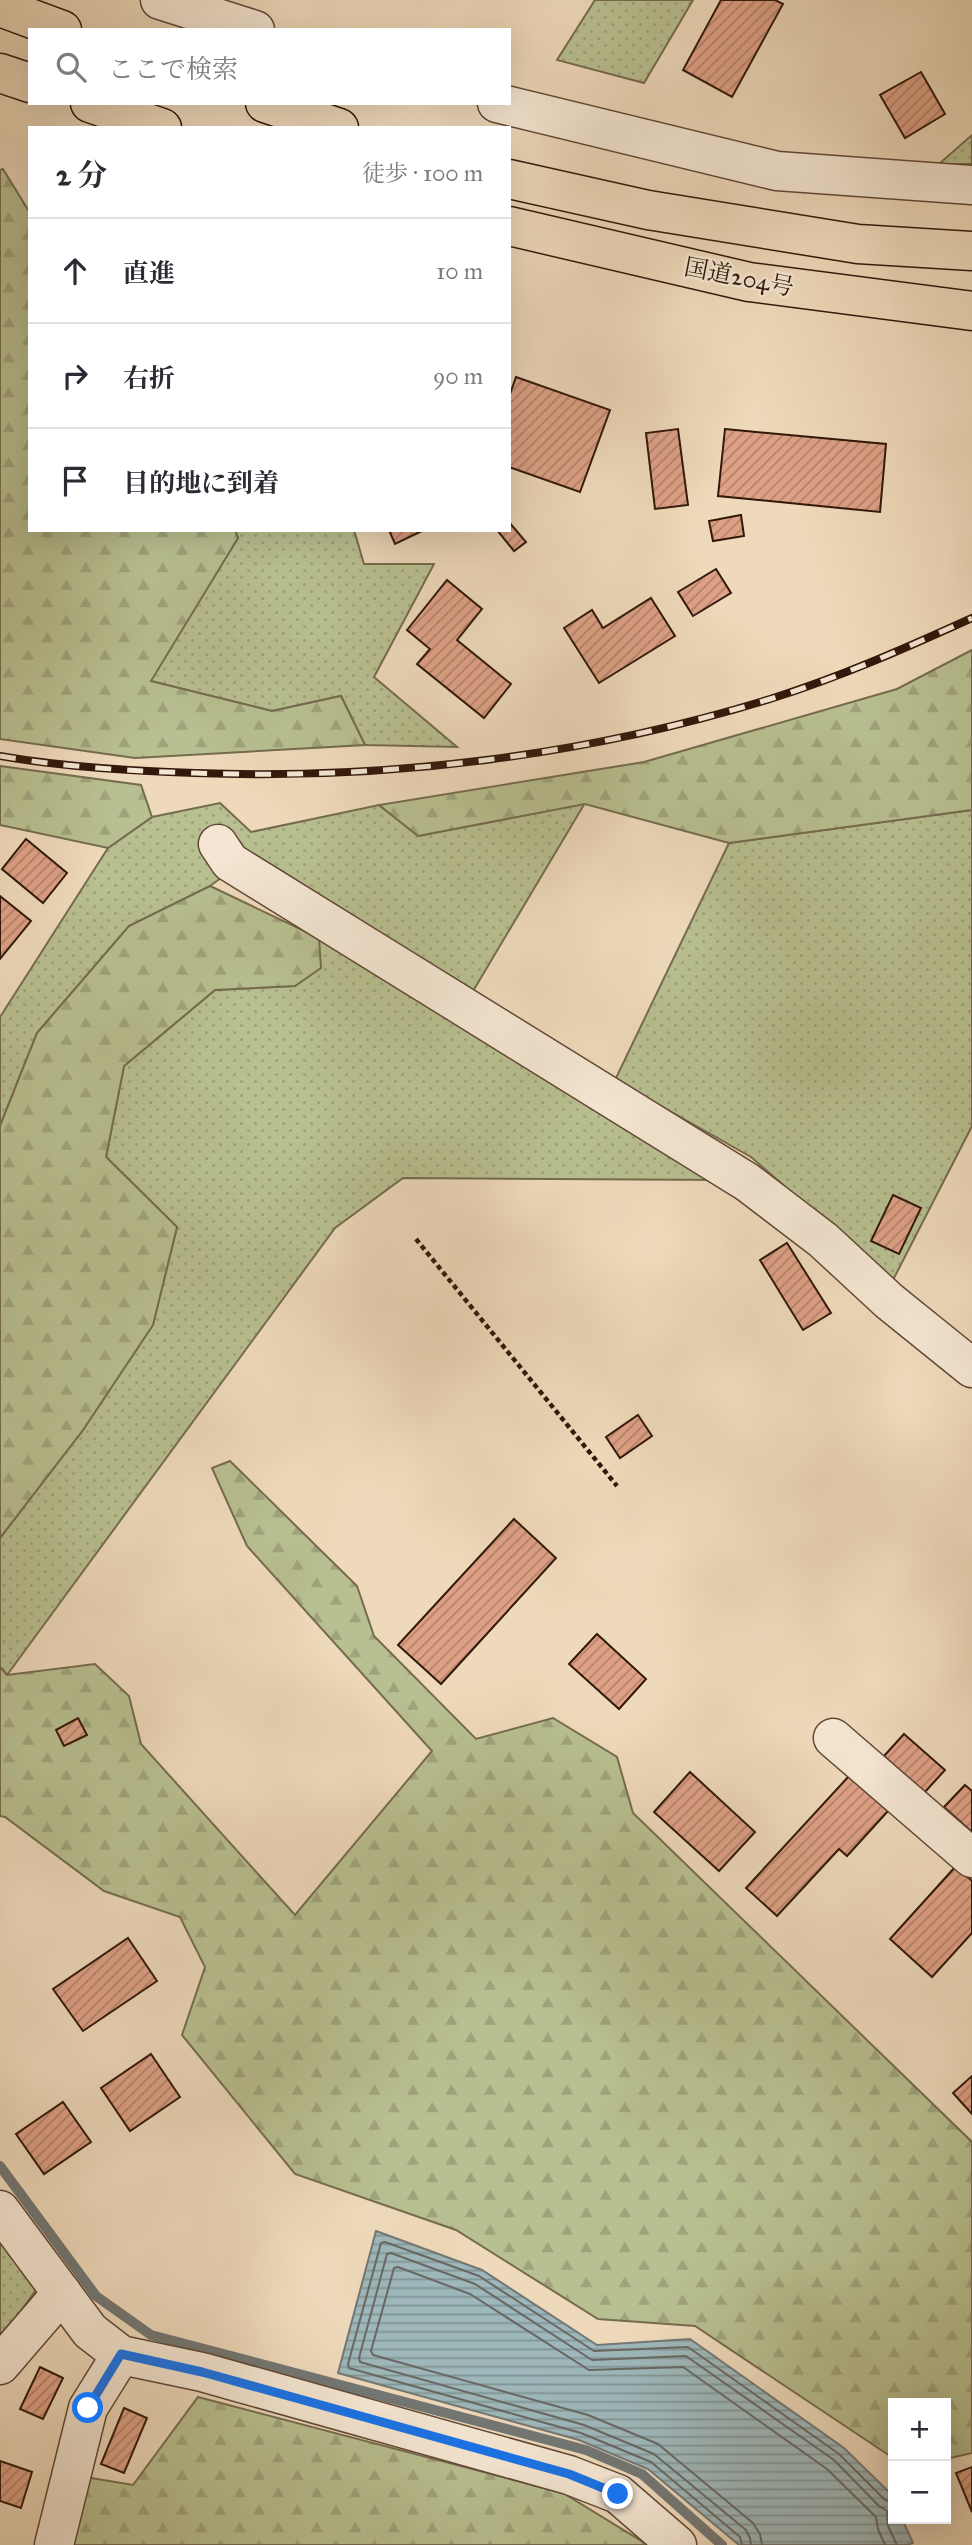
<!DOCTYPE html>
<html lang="ja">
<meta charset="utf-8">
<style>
:root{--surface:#fff;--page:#f2f2f3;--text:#2b2b33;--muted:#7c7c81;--line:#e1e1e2}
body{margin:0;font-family:"IM FELL Great Primer","Noto Serif JP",serif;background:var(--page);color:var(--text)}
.controls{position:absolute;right:21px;bottom:21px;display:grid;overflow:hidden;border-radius:0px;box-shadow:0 7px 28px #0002}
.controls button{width:63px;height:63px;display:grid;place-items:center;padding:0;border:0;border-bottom:2px solid var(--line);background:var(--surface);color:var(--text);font:35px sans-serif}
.stop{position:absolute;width:21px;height:21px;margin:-16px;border:5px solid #1a73e8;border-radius:50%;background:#fff}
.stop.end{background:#1a73e8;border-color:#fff;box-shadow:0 2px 7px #0008}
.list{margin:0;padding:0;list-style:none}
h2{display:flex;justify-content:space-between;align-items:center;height:91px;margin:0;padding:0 28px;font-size:30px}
h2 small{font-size:23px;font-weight:400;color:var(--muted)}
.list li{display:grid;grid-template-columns:46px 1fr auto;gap:21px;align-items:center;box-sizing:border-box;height:105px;padding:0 28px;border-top:2px solid var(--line)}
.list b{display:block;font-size:26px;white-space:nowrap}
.list em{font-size:23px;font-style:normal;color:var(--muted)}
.icon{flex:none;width:38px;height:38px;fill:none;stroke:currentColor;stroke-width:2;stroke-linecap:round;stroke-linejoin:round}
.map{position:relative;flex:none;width:972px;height:2545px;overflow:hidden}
.search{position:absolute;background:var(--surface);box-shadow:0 7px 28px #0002;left:28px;top:28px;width:483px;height:77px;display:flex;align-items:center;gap:18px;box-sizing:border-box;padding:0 24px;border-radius:0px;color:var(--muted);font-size:26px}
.panel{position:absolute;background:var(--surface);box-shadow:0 7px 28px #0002;left:28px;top:126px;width:483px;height:406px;border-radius:0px}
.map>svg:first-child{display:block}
</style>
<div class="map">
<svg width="972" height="2545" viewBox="0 0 972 2545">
<defs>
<pattern id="grass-dots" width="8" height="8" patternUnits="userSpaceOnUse" patternTransform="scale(1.75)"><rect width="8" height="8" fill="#b8bf90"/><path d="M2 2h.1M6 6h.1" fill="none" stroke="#9fa37b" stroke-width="1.8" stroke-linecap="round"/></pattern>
<pattern id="forest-firs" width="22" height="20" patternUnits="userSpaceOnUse" patternTransform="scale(1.75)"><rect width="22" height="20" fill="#b8bf90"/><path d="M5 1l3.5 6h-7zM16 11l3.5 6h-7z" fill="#9fa37b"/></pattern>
<pattern id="water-rules" width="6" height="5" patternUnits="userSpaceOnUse" patternTransform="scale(1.75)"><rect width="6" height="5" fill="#9eb7ba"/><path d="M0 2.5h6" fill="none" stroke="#819495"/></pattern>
<pattern id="building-hatch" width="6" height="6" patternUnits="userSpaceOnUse" patternTransform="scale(1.75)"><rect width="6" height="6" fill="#dea186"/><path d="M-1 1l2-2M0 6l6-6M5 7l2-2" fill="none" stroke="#b5826c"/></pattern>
</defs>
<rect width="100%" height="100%" fill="#eed9ba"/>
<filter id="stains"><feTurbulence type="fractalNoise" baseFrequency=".00286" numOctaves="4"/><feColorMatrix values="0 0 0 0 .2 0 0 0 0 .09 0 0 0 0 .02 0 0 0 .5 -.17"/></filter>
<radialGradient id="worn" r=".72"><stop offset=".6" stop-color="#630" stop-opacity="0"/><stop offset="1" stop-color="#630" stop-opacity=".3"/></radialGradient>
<g fill="url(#grass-dots)" stroke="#756c4e" stroke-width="2">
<path d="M 595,0 L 693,0 L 644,83 L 557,60 Z"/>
<path d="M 972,135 L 972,164 L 939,164 Z"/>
<path d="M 235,530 L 354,530 L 364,564 L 434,564 L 374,677 L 457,747 L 365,745 L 341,696 L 272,711 L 150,681 L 238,538 Z"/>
<path d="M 220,803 L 251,832 L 379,805 L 419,836 L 585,803 L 473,991 L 254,854 L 210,886 L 129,926 L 37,1033 L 0,1126 L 0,1017 L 108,848 L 152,817 Z"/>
<path d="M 972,810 L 972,1126 L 893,1280 L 751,1157 L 615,1080 L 729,843 Z"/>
<path d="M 319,938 L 721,1180 L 403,1178 L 335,1228 L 7,1675 L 0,1667 L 0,1538 L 83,1430 L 153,1324 L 177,1227 L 106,1157 L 124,1066 L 215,990 L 295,986 Z"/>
<path d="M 0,2239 L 36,2290 L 0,2340 Z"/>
</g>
<g fill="url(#forest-firs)" stroke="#756c4e" stroke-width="2">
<path d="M 3,169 L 30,213 L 30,530 L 235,530 L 238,538 L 151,681 L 272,711 L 341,696 L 365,745 L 135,758 L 0,739 L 0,170 Z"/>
<path d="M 972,650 L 972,810 L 729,843 L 585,804 L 418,836 L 379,805 L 644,762 L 897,689 Z"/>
<path d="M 0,766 L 141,785 L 152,817 L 108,848 L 0,825 Z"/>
<path d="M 210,886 L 319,938 L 321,968 L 295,986 L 215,990 L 124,1066 L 106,1157 L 177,1227 L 153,1325 L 83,1430 L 0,1538 L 0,1126 L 37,1033 L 129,926 Z"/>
<path d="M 230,1461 L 357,1586 L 374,1636 L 476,1739 L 553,1718 L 617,1757 L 633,1813 L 972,2142 L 972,2453 L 946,2459 L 946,2403 L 893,2403 L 893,2458 L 695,2326 L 598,2319 L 456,2230 L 295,2174 L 182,2035 L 205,1967 L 180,1917 L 104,1891 L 5,1817 L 0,1816 L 0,1667 L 7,1675 L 95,1664 L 129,1696 L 141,1744 L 295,1915 L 432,1751 L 247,1546 L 212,1468 Z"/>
<path d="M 198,2397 L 563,2493 L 648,2545 L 69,2545 L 85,2477 L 133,2485 Z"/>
</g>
<path fill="url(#water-rules)" stroke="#737774" stroke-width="2" d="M 376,2231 L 482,2270 L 597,2345 L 690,2339 L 844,2448 L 889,2492 L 893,2501 L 893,2519 L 902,2519 L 913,2543 L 907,2545 L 739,2545 L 648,2469 L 579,2440 L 338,2373 Z"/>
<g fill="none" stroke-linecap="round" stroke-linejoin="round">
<g stroke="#686862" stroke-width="2">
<path d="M 742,2545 L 740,2537 L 651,2462 L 581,2433 L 349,2368 L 348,2364 L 381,2243 L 385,2242 L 479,2276 L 594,2351 L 688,2347 L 839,2454 L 885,2500 L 893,2502"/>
<path d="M 751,2545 L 750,2538 L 746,2530 L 654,2454 L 584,2425 L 360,2362 L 359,2358 L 387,2254 L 391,2253 L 475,2284 L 592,2360 L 686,2356 L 834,2460 L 879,2506 L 887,2511 L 888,2526 L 897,2545"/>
<path d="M 762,2545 L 760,2534 L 753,2523 L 658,2444 L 588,2415 L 373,2355 L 371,2351 L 394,2268 L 398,2267 L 470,2294 L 589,2370 L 683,2367 L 827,2469 L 876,2517 L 878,2529 L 885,2545"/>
</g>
<path stroke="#737774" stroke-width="10" d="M 0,2166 L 96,2296 L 151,2335 L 586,2450 L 642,2474 L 722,2545"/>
</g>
<g fill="url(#building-hatch)" stroke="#32180b" stroke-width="2">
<path d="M 721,0 L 775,0 L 783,4 L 732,97 L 683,70 Z"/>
<path d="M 921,72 L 945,114 L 905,138 L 880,95 Z"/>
<path d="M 516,377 L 610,410 L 580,492 L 509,467 L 509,397 Z"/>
<path d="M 678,429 L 688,505 L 655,509 L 646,433 Z"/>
<path d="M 725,429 L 886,444 L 880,512 L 718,496 Z"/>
<path d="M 741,515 L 744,536 L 713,541 L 709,521 Z"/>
<path d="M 509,522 L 526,542 L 514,551 L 497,530 L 509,530 Z"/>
<path d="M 389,530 L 424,530 L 395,544 Z"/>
<path d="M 716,569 L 731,593 L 693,616 L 678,592 Z"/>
<path d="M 447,580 L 482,609 L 457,640 L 511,684 L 484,718 L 417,664 L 430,649 L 407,630 Z"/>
<path d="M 651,598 L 675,636 L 599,683 L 564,628 L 592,610 L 603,628 Z"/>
<path d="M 26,839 L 67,873 L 43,903 L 2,869 Z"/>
<path d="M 0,896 L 31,921 L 0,959 Z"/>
<path d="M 893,1195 L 921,1208 L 899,1254 L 871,1241 Z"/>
<path d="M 787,1243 L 831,1313 L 803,1330 L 760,1260 Z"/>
<path d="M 638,1415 L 652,1436 L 620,1458 L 606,1437 Z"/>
<path d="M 514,1519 L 556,1558 L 441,1684 L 398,1645 Z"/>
<path d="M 597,1634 L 646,1679 L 619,1709 L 569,1664 Z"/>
<path d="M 78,1718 L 87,1735 L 64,1746 L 56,1730 Z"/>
<path d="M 904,1734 L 945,1770 L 924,1793 L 884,1756 Z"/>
<path d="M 690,1772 L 755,1832 L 719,1871 L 654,1812 Z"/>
<path d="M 849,1776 L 888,1811 L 847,1856 L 839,1849 L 777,1916 L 746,1888 Z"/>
<path d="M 965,1785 L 972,1791 L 972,1832 L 944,1807 Z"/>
<path d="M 956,1866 L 972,1881 L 972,1933 L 932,1977 L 890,1939 Z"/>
<path d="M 128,1938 L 157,1981 L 83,2031 L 53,1989 Z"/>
<path d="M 151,2054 L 180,2097 L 130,2131 L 101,2088 Z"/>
<path d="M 972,2076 L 972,2114 L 953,2093 Z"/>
<path d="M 63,2102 L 91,2142 L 44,2174 L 16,2134 Z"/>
<path d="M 40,2367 L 63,2378 L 43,2419 L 20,2409 Z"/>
<path d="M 124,2408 L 147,2418 L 124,2473 L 101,2464 Z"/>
<path d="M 0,2461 L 32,2472 L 21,2508 L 0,2501 Z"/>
<path d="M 972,2467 L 972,2512 L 956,2473 Z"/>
</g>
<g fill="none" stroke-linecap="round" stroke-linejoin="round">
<g stroke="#614837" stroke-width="41">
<g id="minor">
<path d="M 160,0 L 255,30"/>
<path d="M 497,103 L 777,171 L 972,185"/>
<path d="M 218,844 L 230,862 L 747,1182 L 823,1240 L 889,1301 L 972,1368"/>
<path d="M 833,1738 L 972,1858"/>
<path d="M 0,2210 L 90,2331 L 121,2355 L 202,2372 L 569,2475 L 618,2494 L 677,2545"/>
<path d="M 0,2365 L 62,2293"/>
<path d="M 54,2545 L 88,2408 L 121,2355"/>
</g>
</g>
<g stroke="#32180b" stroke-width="41">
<g id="highway">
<path d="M 0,7 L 62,30"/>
<path d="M 0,73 L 30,83"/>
<path d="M 90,103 L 162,128"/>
<path d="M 265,103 L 339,128"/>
<path d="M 509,179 L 648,210 L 858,244 L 972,251"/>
<path d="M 509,226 L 749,282 L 972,311"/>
</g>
</g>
<path stroke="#32180b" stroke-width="4.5" stroke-dasharray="5 3.5" stroke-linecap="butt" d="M 416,1239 L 617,1486"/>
<use href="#minor" stroke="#f4e6d2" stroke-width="38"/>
<use href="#highway" stroke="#eed9ba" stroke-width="38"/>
<g stroke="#32180b" stroke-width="8">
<path id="rail" d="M 0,756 C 64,767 130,771 195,773 C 389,780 585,756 770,699 C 840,677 906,648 972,618"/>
</g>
<use href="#rail" stroke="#f4e6d2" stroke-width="5" stroke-dasharray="16" stroke-linecap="butt"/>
</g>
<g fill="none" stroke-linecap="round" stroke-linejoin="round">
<path stroke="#1a73e8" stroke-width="9" d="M 88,2408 L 121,2354 L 202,2372 L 569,2474 L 618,2494"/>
</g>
<g text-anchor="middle" stroke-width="5" stroke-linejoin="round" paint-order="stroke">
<g font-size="24" fill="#32180b" stroke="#f4e6d2">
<text transform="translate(739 277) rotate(11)" y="8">国道204号</text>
</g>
</g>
<rect width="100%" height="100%" filter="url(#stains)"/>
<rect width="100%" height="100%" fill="url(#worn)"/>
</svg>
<div class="controls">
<button>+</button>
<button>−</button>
</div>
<div class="stop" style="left:88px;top:2408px"></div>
<div class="stop end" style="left:618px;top:2494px"></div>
<div class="search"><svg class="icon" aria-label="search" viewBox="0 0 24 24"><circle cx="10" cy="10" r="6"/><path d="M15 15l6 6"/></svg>ここで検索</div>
<section class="panel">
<h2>2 分<small>徒歩 · 100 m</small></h2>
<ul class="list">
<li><svg class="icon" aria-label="ahead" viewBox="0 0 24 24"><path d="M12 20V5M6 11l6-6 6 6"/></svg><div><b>直進</b></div><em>10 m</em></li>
<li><svg class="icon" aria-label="right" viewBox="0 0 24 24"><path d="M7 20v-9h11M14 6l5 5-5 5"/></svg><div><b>右折</b></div><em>90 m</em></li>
<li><svg class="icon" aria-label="arrive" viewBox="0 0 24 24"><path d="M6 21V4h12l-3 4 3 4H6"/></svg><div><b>目的地に到着</b></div></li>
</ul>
</section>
</div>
